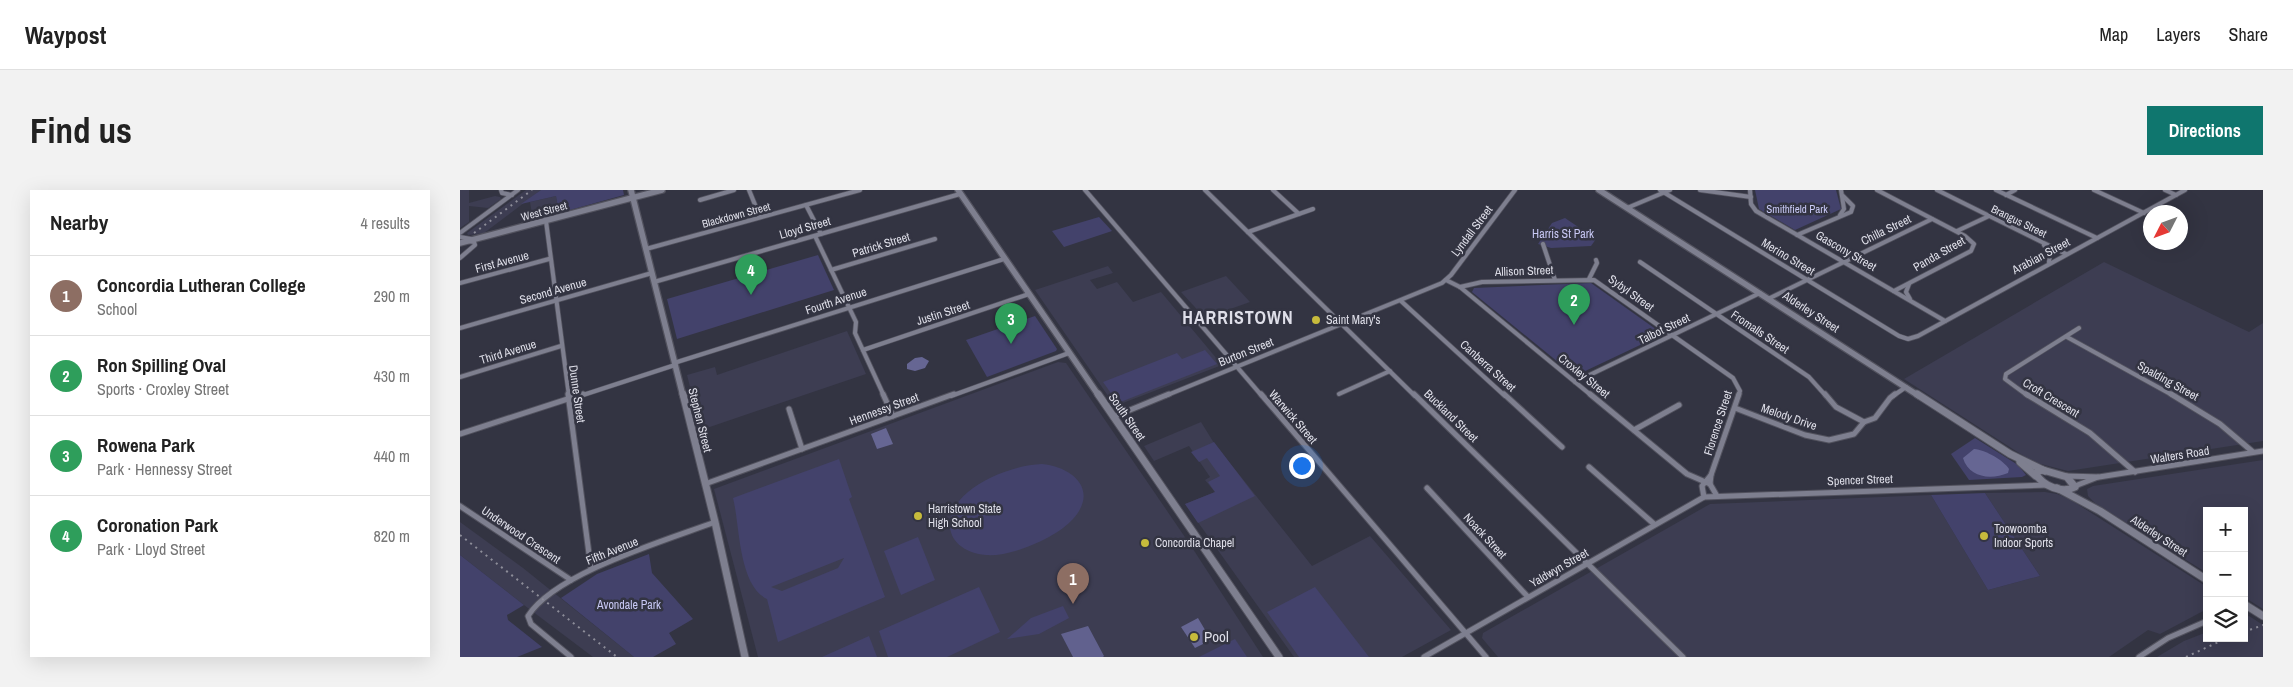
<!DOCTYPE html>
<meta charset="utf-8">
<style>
:root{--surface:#fff;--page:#f2f2f2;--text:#222;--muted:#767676;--line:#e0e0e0;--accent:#0f766e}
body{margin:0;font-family:"Archivo Narrow",sans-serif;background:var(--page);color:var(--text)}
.controls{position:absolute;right:15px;bottom:15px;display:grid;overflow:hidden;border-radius:0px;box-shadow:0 5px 20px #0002}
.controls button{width:45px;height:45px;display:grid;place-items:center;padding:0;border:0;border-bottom:1px solid var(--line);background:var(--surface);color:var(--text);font:25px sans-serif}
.compass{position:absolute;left:1683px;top:15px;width:45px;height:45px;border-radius:50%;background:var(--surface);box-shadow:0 5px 20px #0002;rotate:228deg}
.you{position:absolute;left:841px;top:275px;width:18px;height:18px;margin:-12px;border:4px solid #fff;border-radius:50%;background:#1a73e8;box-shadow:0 0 0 8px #1a73e833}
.badge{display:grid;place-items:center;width:32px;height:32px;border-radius:50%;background:var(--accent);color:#fff;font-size:16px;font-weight:700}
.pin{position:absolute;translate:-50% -41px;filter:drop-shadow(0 1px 2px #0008)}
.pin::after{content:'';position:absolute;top:26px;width:18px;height:15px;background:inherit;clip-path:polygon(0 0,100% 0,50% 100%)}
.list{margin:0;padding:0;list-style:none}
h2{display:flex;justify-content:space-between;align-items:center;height:65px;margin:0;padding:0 20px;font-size:21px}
h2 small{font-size:16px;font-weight:400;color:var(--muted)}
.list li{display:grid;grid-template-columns:32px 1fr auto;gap:15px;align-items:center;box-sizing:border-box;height:80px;padding:0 20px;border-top:1px solid var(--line)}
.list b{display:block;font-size:19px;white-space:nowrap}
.list p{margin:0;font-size:16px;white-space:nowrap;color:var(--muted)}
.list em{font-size:16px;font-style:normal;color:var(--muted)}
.icon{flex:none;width:28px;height:28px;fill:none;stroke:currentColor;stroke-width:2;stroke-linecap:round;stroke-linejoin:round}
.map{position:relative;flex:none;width:1803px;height:467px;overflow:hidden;border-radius:0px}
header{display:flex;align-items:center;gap:30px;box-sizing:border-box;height:70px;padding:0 25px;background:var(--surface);border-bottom:1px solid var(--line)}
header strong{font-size:24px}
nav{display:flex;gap:28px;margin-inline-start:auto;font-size:18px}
.intro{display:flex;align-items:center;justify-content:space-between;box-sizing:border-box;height:120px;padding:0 30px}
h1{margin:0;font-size:35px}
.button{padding:12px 22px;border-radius:0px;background:var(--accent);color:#fff;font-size:18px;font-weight:700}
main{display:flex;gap:30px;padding:0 30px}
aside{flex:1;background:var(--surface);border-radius:0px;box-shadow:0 5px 20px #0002}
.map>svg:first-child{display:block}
</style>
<header>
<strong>Waypost</strong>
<nav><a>Map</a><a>Layers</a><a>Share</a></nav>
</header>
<div class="intro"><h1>Find us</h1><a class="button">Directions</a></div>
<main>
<aside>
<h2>Nearby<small>4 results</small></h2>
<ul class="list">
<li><span class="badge" style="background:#8d6e63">1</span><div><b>Concordia Lutheran College</b><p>School</p></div><em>290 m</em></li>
<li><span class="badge" style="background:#2e9e5b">2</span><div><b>Ron Spilling Oval</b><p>Sports · Croxley Street</p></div><em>430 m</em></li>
<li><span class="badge" style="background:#2e9e5b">3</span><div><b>Rowena Park</b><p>Park · Hennessy Street</p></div><em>440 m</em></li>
<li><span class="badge" style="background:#2e9e5b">4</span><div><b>Coronation Park</b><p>Park · Lloyd Street</p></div><em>820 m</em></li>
</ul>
</aside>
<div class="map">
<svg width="1803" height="467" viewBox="0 0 1803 467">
<rect width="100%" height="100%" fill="#333442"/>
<g fill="#3d3d52">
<path d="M 0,0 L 9,0 L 9,13 L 35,6 L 40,7 L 41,9 L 28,18 L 9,16 L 9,32 L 0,38 Z"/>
<path d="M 66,0 L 81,0 L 24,43 L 8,45 L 7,43 Z"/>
<path d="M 96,6 L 99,23 L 73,30 L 70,12 Z"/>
<path d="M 1644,72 L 1789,142 L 1803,133 L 1803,251 L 1608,281 L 1573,272 L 1444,189 Z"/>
<path d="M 648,76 L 653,83 L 630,90 L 637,99 L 657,92 L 673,112 L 701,102 L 762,175 L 655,216 L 575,100 Z"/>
<path d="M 766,86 L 790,112 L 745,128 L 721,102 Z"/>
<path d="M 387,141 L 406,184 L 241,240 L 227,185 L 255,177 L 257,185 Z"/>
<path d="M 598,172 L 606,173 L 731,356 L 803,467 L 298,467 L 254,299 Z"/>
<path d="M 741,232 L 754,253 L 852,376 L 910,346 L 991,440 L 942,467 L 834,467 L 725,314 L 755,302 L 745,290 L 750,287 L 729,256 L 694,271 L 684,256 Z"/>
<path d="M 1803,270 L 1803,419 L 1784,407 L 1784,321 L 1747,321 L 1747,383 L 1635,313 L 1628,306 L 1627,299 L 1633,296 Z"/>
<path d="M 1585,302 L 1597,304 L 1611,310 L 1747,397 L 1747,419 L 1700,444 L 1688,440 L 1649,467 L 1038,467 L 1022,448 L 1023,443 L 1250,314 L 1471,305 L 1528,400 L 1580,386 L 1525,303 Z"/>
<path d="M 0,332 L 63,378 L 174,467 L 133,467 L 64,415 L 0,365 Z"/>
<path d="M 1789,426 L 1803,435 L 1803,467 L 1697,467 L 1724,451 L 1747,442 L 1747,448 L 1784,448 L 1784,428 Z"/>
</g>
<g fill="#43426b" fill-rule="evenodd">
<path d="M 81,0 L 163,0 L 164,5 L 99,23 L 96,6 L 61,14 Z"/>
<path d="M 1295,0 L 1376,0 L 1381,19 L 1335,40 L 1299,19 Z"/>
<path d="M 639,27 L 652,41 L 604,57 L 592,41 Z"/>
<path d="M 1105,28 L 1136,49 L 1131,56 L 1091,58 L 1078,54 L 1092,33 Z"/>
<path d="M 358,65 L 374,100 L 217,149 L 207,109 Z"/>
<path d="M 1131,93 L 1197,140 L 1197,147 L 1121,183 L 1109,181 L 1012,102 L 1014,98 Z"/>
<path d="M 575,126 L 597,159 L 596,161 L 527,187 L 506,150 Z"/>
<path d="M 745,160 L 757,174 L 658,213 L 643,192 L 717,163 L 722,169 Z"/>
<path d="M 1515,248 L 1558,275 L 1566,285 L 1562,287 L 1509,290 L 1491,264 Z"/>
<path d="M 754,252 L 795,306 L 738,333 L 725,314 L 755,302 L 748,292 L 760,286 L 747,268 L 739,272 L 731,262 Z"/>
<path d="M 379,269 L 392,307 L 389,309 L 425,407 L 318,452 L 307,409 C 278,395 280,335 273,308 ZM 384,368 L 378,378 L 322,401 L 311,397 Z"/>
<path d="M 582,274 C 613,277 639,300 613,329 C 596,348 551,367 526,365 C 486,361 478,327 508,302 C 527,286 558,275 582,274 Z"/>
<path d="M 1525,303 L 1580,386 L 1528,400 L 1471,305 Z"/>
<path d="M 458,347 L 475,390 L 441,405 L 424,361 Z"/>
<path d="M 189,364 L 192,383 L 233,429 L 209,443 L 216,454 L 193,467 L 174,467 L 101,408 L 137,384 Z"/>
<path d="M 0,365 L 64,415 L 47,425 L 48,430 L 82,457 L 57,467 L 0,467 Z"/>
<path d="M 519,397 L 540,442 L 487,467 L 428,467 L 419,441 Z"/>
<path d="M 855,397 L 909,467 L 839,467 L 807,422 Z"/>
<path d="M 603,416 L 609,428 L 579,444 L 547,449 L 571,428 Z"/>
<path d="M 409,446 L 417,467 L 362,467 Z"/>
<path d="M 775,449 L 787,467 L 739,467 Z"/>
</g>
<path fill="#61618e" d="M 628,436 L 644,466 L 643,467 L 613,467 L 601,444 Z"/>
<g fill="#666693">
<path d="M 462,167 L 469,171 L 465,178 L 455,181 L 447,179 L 447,174 L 455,168 Z"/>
<path d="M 426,238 L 433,254 L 417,259 L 411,244 Z"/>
<path d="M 1514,259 C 1526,260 1543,270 1549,279 L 1548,283 C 1531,290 1509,288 1503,268 Z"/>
<path d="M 738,428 L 751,450 L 735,458 L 721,437 Z"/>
</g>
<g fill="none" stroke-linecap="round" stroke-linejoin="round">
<g stroke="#52525e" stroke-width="5.5">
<g id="street-far1">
<path d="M 41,0 L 42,3 L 52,5"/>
<path d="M 289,0 L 300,27"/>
<path d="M 625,0 L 802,206"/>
<path d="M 745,0 L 955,206"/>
<path d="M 813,0 L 839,24"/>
<path d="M 1200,0 L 1439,146 L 1448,149 L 1458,146 L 1725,0"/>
<path d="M 1240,0 L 1291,7"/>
<path d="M 1290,0 L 1291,14 L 1296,21 L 1485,131"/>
<path d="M 1417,0 L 1505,46 L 1514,54 L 1511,61 L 1434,101"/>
<path d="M 1477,0 L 1606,64"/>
<path d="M 1536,0 L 1637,48"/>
<path d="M 1634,0 L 1684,23"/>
<path d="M 1705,0 L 1716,5"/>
<path d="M 1546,5 L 1555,0"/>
<path d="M 240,10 L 274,0"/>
<path d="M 346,15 L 361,44"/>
<path d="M 1167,18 L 1210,0"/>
<path d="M 1380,25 L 1384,19 L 1381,0"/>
<path d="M 86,31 L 109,206"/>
<path d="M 1497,41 L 1529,26"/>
<path d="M 788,42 L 853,19"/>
<path d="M 0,43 L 58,0"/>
<path d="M 1337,45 L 1391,22 L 1393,16 L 1383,6"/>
<path d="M 355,46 L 396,132 L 395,143 L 424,206"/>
<path d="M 0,47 L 11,49"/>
<path d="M 1083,54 L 1095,90"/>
<path d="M 1584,55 L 1590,63 L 1589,72"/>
<path d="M 186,59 L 400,0"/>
<path d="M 0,68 L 15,55 L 14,52 L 8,51"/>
<path d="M 1180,72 L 1349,187 L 1366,206"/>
<path d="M 371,80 L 475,49"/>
<path d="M 1129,89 L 1137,73 L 1136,70"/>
<path d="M 986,90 L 1000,97 L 1132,206"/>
<path d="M 194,92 L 500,4"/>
<path d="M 0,93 L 89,69"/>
<path d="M 1449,94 L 1446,102 L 1450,109"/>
<path d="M 1000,97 L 1022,92 L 1134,90 L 1273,188 L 1280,201 L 1278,206"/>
<path d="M 1308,109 L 1472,29"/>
<path d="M 941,111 L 1045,206"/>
<path d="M 0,138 L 192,83"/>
<path d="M 1607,147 L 1714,206"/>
<path d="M 403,160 L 569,104"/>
<path d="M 214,173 L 544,69"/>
<path d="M 0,187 L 101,156"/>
<path d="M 1115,192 L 1300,103"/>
<path d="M 879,204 L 930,181"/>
<path d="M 120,206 L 215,175"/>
<path d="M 491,206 L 609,163"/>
<path d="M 705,206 L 982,93 L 991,85 L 1055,0"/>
<path d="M 1433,206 L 1446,197"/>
<path d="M 1568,206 L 1545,189 L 1546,184 L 1619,138"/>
</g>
</g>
<g stroke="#52525e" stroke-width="7">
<g id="street">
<path d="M 108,204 L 131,379"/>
<path d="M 423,204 L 433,226"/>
<path d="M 801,204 L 1026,467"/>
<path d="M 954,204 L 1223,467"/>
<path d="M 1044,204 L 1102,257"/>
<path d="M 1130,204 L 1227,284 L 1250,294"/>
<path d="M 1365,204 L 1376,217 L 1404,232"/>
<path d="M 1566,204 L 1630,243 L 1675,282"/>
<path d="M 1711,204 L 1760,234 L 1793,262"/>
<path d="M 1275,218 L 1345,245 L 1369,250 L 1394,244 L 1404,232 L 1415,228 L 1430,208 L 1435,204"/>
<path d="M 329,219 L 342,259"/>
<path d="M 653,227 L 709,204"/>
<path d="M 1174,240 L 1219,215"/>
<path d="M 0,244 L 123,204"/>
<path d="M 1129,277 L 1194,334"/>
<path d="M 1606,286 L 1639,287 L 1803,261"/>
<path d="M 245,294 L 494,204"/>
<path d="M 1615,296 L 1638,287"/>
<path d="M 967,298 L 1068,407"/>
<path d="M 1257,306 L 1250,294 L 1251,285 L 1279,204"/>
<path d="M 1244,307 L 1242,296 L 1251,285"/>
<path d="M 0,316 L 111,390"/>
<path d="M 111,467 L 71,434 L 68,426 C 95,383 207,350 255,332"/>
<path d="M 964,467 L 1244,307 L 1587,295"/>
<path d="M 1679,467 L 1708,448 L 1747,431"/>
</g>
</g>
<g stroke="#52525e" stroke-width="8">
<g id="secondary-far1">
<path d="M 171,0 L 223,206"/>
<path d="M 498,0 L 639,206"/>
<path d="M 1139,0 L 1459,206"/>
<path d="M 0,53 L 202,0"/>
</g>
</g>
<g stroke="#52525e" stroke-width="9">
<g id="secondary">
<path d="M 223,204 L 255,332 L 285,467"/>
<path d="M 638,204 L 819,467"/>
<path d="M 1457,204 L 1550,264 L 1585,281"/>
<path d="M 1560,272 L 1576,286"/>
<path d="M 1583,280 L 1607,287 L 1615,297 C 1602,304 1583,296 1576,284 L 1578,281 Z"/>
<path d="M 1597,298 L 1640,321 L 1747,390"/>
<path d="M 1784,414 L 1803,426"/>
</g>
</g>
<use href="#street-far1" stroke="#7e7f8f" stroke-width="4"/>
<use href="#street" stroke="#7e7f8f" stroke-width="5"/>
<use href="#secondary-far1" stroke="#7e7f8f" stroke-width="5.5"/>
<use href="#secondary" stroke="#7e7f8f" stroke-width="7"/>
<g stroke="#8d8d99" stroke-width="2" stroke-dasharray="2 4.5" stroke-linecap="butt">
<path d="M 14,43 L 72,0"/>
<path d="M 0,345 L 157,467"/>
<path d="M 1784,442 L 1803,435"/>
<path d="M 1726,467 L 1767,448"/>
</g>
</g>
<g fill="#c7bb3c" stroke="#333442" stroke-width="2">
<circle cx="856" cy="130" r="5"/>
<circle cx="458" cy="326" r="5"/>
<circle cx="1524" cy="346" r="5"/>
<circle cx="685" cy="353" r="5"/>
<circle cx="734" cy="447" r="5"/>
</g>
<g text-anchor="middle" stroke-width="5" stroke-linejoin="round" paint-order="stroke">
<g font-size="11" fill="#c8c8f4" stroke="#333442">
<text x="1337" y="23">Smithfield Park</text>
</g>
<g font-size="11" fill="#dfdfe9" stroke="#333442">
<text transform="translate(84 21) rotate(-15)" y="4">West Street</text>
<text transform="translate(276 25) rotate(-15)" y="4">Blackdown Street</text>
<text transform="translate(1559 31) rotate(26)" y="4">Brangus Street</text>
</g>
<g font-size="12" fill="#dfdfe9" stroke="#333442">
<text transform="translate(345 38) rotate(-16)" y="4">Lloyd Street</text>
<text transform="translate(1426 40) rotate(-26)" y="4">Chilla Street</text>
<text transform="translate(1012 41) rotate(-53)" y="4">Lyndall Street</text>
<text transform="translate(421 55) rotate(-17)" y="4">Patrick Street</text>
<text transform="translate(1386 61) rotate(30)" y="4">Gascony Street</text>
<text transform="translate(1479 64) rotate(-30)" y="4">Panda Street</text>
<text transform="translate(1581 66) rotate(-28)" y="4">Arabian Street</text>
<text transform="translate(1328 67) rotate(31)" y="4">Merino Street</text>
<text transform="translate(42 72) rotate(-15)" y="4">First Avenue</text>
<text transform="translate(1064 81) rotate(-2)" y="4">Allison Street</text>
<text transform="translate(93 101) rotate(-16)" y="4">Second Avenue</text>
<text transform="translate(1171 103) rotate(36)" y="4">Sybyl Street</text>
<text transform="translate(376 111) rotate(-18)" y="4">Fourth Avenue</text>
<text transform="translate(1351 122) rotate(33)" y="4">Alderley Street</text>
<text transform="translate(483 123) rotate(-18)" y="4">Justin Street</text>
<text transform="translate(1204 139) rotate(-26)" y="4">Talbot Street</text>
<text transform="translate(1300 142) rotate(34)" y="4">Fromalls Street</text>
<text transform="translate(48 162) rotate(-17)" y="4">Third Avenue</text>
<text transform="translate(786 162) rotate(-22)" y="4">Burton Street</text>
<text transform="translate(1028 176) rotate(42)" y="4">Canberra Street</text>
<text transform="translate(1124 186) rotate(39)" y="4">Croxley Street</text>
<text transform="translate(1708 191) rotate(29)" y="4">Spalding Street</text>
<text transform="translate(117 204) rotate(82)" y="4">Dunne Street</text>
<text transform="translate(1591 208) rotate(31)" y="4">Croft Crescent</text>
<text transform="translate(424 219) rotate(-20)" y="4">Hennessy Street</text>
<text transform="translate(991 226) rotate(44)" y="4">Buckland Street</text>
<text transform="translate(667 227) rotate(55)" y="4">South Street</text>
<text transform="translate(833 227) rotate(49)" y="4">Warwick Street</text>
<text transform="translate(1329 227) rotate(19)" y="4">Melody Drive</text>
<text transform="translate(240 230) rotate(76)" y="4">Stephen Street</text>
<text transform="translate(1258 233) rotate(-72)" y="4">Florence Street</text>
<text transform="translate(1720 265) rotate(-9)" y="4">Walters Road</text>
<text transform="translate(1400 290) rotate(-2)" y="4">Spencer Street</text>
<text transform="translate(61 345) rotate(34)" y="4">Underwood Crescent</text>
<text transform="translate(1025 346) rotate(47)" y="4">Noack Street</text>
<text transform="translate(1699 346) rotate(33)" y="4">Alderley Street</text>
<text transform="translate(152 361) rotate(-22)" y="4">Fifth Avenue</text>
<text transform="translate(1099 378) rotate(-30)" y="4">Yaldwyn Street</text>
</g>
<g font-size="12" fill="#c8c8f4" stroke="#333442">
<text x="1103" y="48">Harris St Park</text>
<text x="169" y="419">Avondale Park</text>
</g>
<g font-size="12" fill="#dfdfe9" stroke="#333442" text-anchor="start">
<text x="866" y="134">Saint Mary's</text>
<text x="468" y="323">Harristown State<tspan x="468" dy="14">High School</tspan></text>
<text x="1534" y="343">Toowoomba<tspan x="1534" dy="14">Indoor Sports</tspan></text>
<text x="695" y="357">Concordia Chapel</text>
</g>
<g font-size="15" fill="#dfdfe9" stroke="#333442" text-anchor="start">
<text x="744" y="452">Pool</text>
</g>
<g font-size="18" font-weight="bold" letter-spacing="1" fill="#dfdfe9" stroke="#333442">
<text x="778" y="134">HARRISTOWN</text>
</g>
</g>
</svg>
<div class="controls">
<button>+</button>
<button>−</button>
<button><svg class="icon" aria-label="layers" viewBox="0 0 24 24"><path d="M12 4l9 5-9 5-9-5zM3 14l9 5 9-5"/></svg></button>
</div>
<svg class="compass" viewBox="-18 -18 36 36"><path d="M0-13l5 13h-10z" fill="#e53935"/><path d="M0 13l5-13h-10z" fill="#767676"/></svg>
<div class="you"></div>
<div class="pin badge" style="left:613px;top:414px;background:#8d6e63">1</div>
<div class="pin badge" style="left:1114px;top:135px;background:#2e9e5b">2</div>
<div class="pin badge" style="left:551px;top:154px;background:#2e9e5b">3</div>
<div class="pin badge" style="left:291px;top:105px;background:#2e9e5b">4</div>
</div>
</main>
